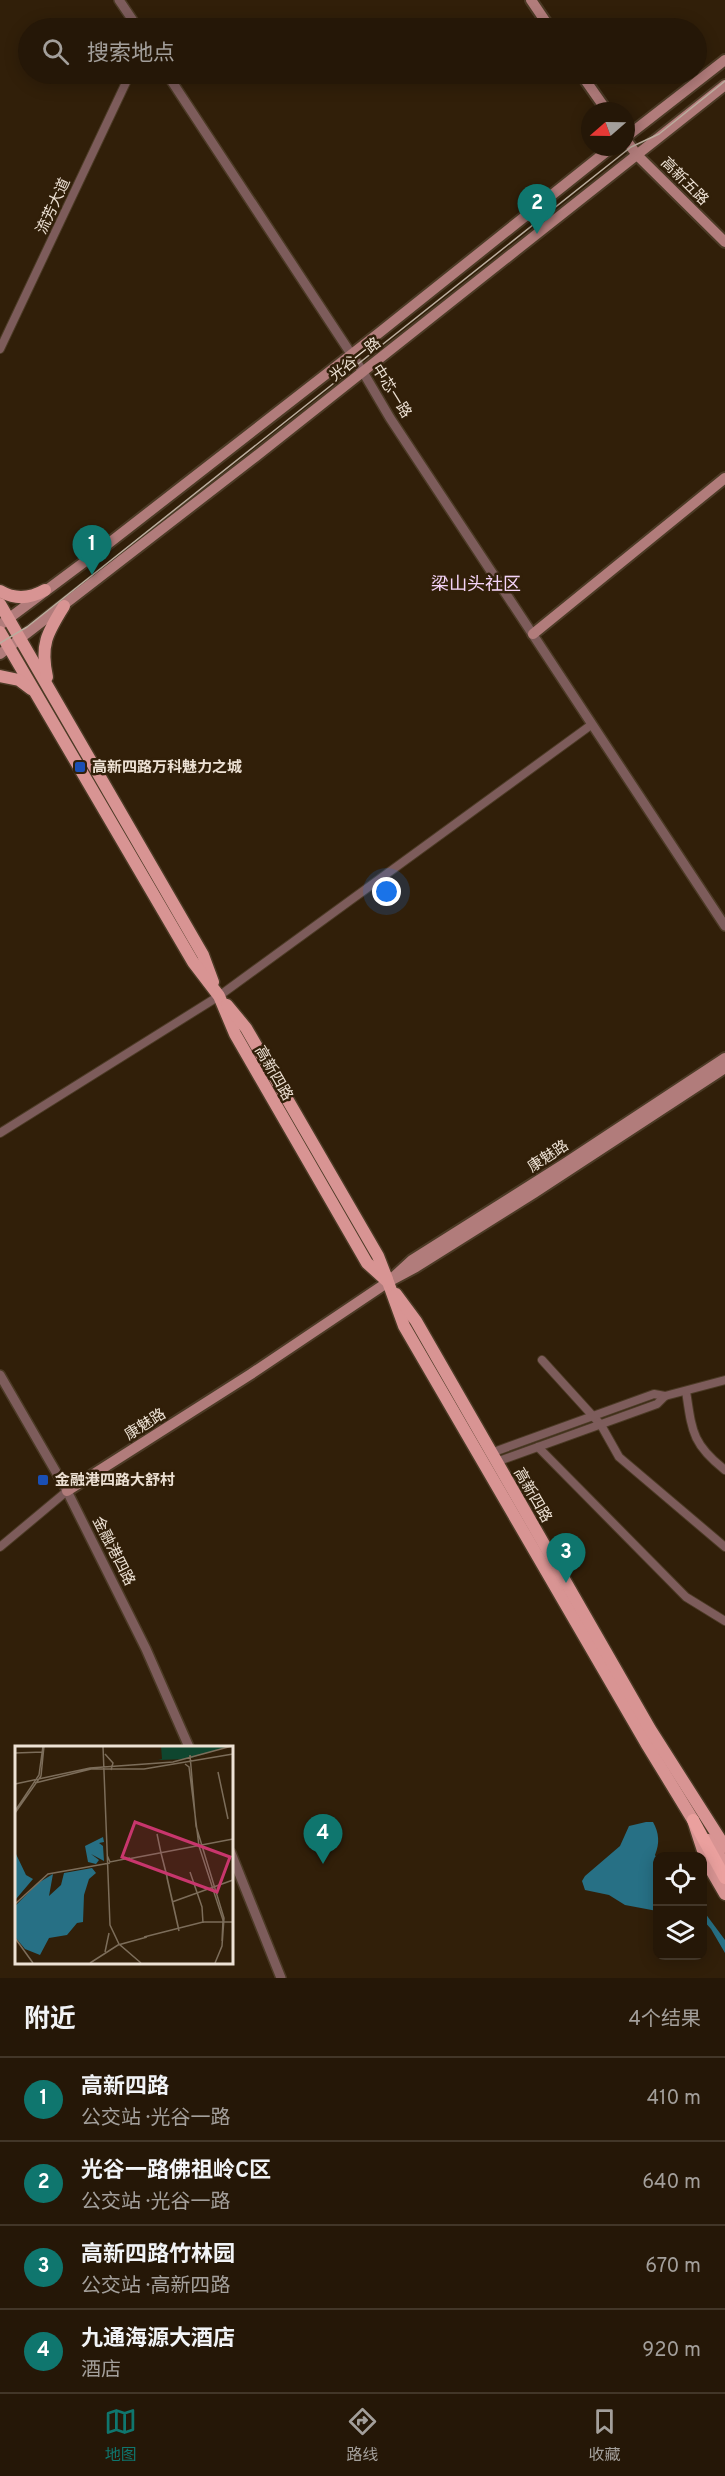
<!DOCTYPE html>
<html lang="zh">
<meta charset="utf-8">
<style>
:root{--surface:#251707;--page:#312415;--text:#f1f3f6;--muted:#a39f9b;--line:#423628;--accent:#0f766e}
body{margin:0;font-family:Overpass,"Noto Sans SC",sans-serif;background:var(--page);color:var(--text)}
.controls{position:absolute;right:18px;bottom:18px;display:grid;overflow:hidden;border-radius:12px;box-shadow:0 3px 15px #0003}
.controls button{width:54px;height:54px;display:grid;place-items:center;padding:0;border:0;border-bottom:2px solid var(--line);background:var(--surface);color:var(--text);font:30px sans-serif}
.compass{position:absolute;left:581px;top:102px;width:54px;height:54px;border-radius:50%;background:var(--surface);box-shadow:0 3px 15px #0003;rotate:250deg}
.you{position:absolute;left:387px;top:892px;width:21px;height:21px;margin:-15px;border:4px solid #fff;border-radius:50%;background:#1a73e8;box-shadow:0 0 0 9px #1a73e833}
.badge{display:grid;place-items:center;width:39px;height:39px;border-radius:50%;background:var(--accent);color:#fff;font-size:20px;font-weight:700}
.pin{position:absolute;translate:-50% -50px;filter:drop-shadow(0 2px 3px #0008)}
.pin::after{content:'';position:absolute;top:32px;width:21px;height:18px;background:inherit;clip-path:polygon(0 0,100% 0,50% 100%)}
.list{margin:0;padding:0;list-style:none}
h2{display:flex;justify-content:space-between;align-items:center;height:78px;margin:0;padding:0 24px;font-size:26px}
h2 small{font-size:20px;font-weight:400;color:var(--muted)}
.list li{display:grid;grid-template-columns:39px 1fr auto;gap:18px;align-items:center;box-sizing:border-box;height:84px;padding:0 24px;border-top:2px solid var(--line)}
.list b{display:block;font-size:22px;white-space:nowrap}
.list p{margin:0;font-size:20px;white-space:nowrap;color:var(--muted)}
.list em{font-size:20px;font-style:normal;color:var(--muted)}
.icon{flex:none;width:33px;height:33px;fill:none;stroke:currentColor;stroke-width:2;stroke-linecap:round;stroke-linejoin:round}
.map{position:relative;flex:none;width:725px;height:1978px;overflow:hidden}
.search{position:absolute;background:var(--surface);box-shadow:0 3px 15px #0003;left:18px;right:18px;top:18px;height:66px;display:flex;align-items:center;gap:15px;box-sizing:border-box;padding:0 21px;border-radius:33px;color:var(--muted);font-size:22px}
.sheet{height:414px;background:var(--surface)}
nav{display:flex;justify-content:space-around;align-items:center;box-sizing:border-box;height:84px;border-top:2px solid var(--line);background:var(--surface);font-size:16px;color:var(--muted)}
nav a{display:grid;justify-items:center;gap:3px}
nav .on{color:var(--accent)}
.map>svg:first-child{display:block}
</style>
<div class="map">
<svg width="725" height="1978" viewBox="0 0 725 1978">
<rect width="100%" height="100%" fill="#311f09"/>
<g fill="#277085">
<path d="M 646,1822 L 653,1822 C 659,1833 660,1843 655,1855 L 658,1861 L 657,1911 L 625,1905 L 609,1895 L 585,1890 L 582,1881 L 585,1876 L 620,1846 L 629,1826 Z"/>
<path d="M 702,1909 L 725,1940 L 725,1953 L 711,1929 L 703,1920 Z"/>
</g>
<g fill="none" stroke-linecap="round" stroke-linejoin="round">
<g stroke="#4b3a25" stroke-width="10">
<g id="minor">
<path d="M 0,349 L 130,74"/>
<path d="M 0,1133 L 219,996 L 591,725"/>
<path d="M 542,1360 L 601,1425 L 619,1457 L 725,1547"/>
<path d="M 686,1391 C 692,1431 692,1444 725,1470"/>
<path d="M 538,1447 L 686,1597 L 725,1621"/>
<path d="M 491,1453 L 654,1394 L 665,1396"/>
<path d="M 496,1462 L 657,1404 L 665,1396 L 725,1380"/>
<path d="M 0,1547 L 67,1491"/>
</g>
</g>
<g stroke="#4b3a25" stroke-width="12">
<g id="tertiary">
<path d="M 119,0 L 138,28"/>
<path d="M 167,74 L 363,372 L 390,418 L 725,926"/>
<path d="M 0,1375 L 67,1491 L 146,1649 L 189,1747"/>
<path d="M 231,1853 L 281,1978"/>
</g>
</g>
<g stroke="#4b3a25" stroke-width="14">
<g id="secondary">
<path d="M 531,0 L 550,28"/>
<path d="M 581,74 L 607,111"/>
<path d="M 626,137 L 725,60"/>
<path d="M 626,140 L 637,155 L 725,242"/>
<path d="M 0,625 L 95,554 L 379,333 L 612,147"/>
<path d="M 533,634 L 725,478"/>
<path d="M 0,654 L 255,457 L 725,85"/>
<path d="M 725,1058 L 564,1164 L 412,1260 L 388,1282 L 416,1267 L 534,1193 L 725,1068"/>
<path d="M 67,1491 L 251,1374 L 388,1282"/>
</g>
</g>
<g stroke="#4b3a25" stroke-width="15">
<g id="primary">
<path d="M 0,591 C 15,600 31,598 45,590"/>
<path d="M 0,604 L 203,955 L 213,982"/>
<path d="M 0,632 L 193,962 L 219,996 L 235,1034 L 367,1263 L 388,1282 L 404,1326 L 646,1743 L 693,1820 L 707,1863 L 725,1894"/>
<path d="M 0,676 L 19,680 L 31,689"/>
<path d="M 47,677 C 40,645 47,633 64,606"/>
<path d="M 227,1005 L 246,1028 L 378,1256 L 387,1279"/>
<path d="M 396,1294 L 416,1321 L 650,1729 L 725,1847"/>
<path d="M 708,1840 L 725,1864"/>
</g>
</g>
<g stroke="#4b3a25" stroke-width="15">
<path id="trunk" d="M 693,1820 L 725,1878"/>
</g>
<use href="#minor" stroke="#7d5c5b" stroke-width="8"/>
<use href="#tertiary" stroke="#7d5c5b" stroke-width="9"/>
<use href="#secondary" stroke="#b17c7b" stroke-width="10"/>
<use href="#primary" stroke="#d89493" stroke-width="12"/>
<use href="#trunk" stroke="#eaa09e" stroke-width="12"/>
<path stroke="#bbad9e" stroke-width="1.5" d="M 0,643 L 27,627 L 631,147 L 659,134 L 725,81"/>
</g>
<g fill="#1a4fb4" stroke="#311f09" stroke-width="2">
<rect x="74" y="761" width="12" height="12" rx="3"/>
<rect x="37" y="1474" width="12" height="12" rx="3"/>
</g>
<g text-anchor="middle" stroke-width="5" stroke-linejoin="round" paint-order="stroke">
<g font-size="15" fill="#ede1d4" stroke="#311f09">
<text transform="translate(685 181) rotate(45)" y="5">高新五路</text>
<text transform="translate(53 206) rotate(-65)" y="5">流芳大道</text>
<text transform="translate(355 359) rotate(-38)" y="5">光谷一路</text>
<text transform="translate(392 391) rotate(58)" y="5">中芯一路</text>
<text transform="translate(274 1073) rotate(60)" y="5">高新四路</text>
<text transform="translate(548 1156) rotate(-33)" y="5">康魅路</text>
<text transform="translate(145 1424) rotate(-32)" y="5">康魅路</text>
<text transform="translate(533 1495) rotate(60)" y="5">高新四路</text>
<text transform="translate(114 1551) rotate(63)" y="5">金融港四路</text>
</g>
<g font-size="15" font-weight="bold" fill="#ede1d4" stroke="#311f09" text-anchor="start">
<text x="92" y="772">高新四路万科魅力之城</text>
<text x="55" y="1485">金融港四路大舒村</text>
</g>
<g font-size="18" fill="#f5d4f8" stroke="#311f09">
<text x="476" y="590">梁山头社区</text>
</g>
</g>
<g transform="translate(15 1746)">
<rect width="218" height="218" fill="#311f09"/>
<path d="M 146,0 L 215,0 L 173,13 L 143,14 L 147,13 Z" fill="#0f462f"/>
<path d="M 88,91 L 89,96 L 84,97 L 88,100 L 89,115 L 76,108 L 84,114 L 81,118 L 73,116 L 70,100 ZM 1,108 L 11,129 L 18,133 L 1,153 ZM 77,122 L 81,127 L 74,133 L 69,149 L 68,176 L 62,177 L 52,189 L 34,192 L 25,209 L 10,203 L 0,191 L 0,160 L 23,137 L 38,128 L 34,150 L 46,139 L 49,127 Z" fill="#277085"/>
<path fill="none" stroke="#7c6d5a" stroke-width="1.5" d="M 88,0 L 95,179 L 104,198 L 126,217M 0,7 L 28,6M 90,8 L 98,17 L 96,24M 175,9 L 181,80 L 209,172 L 207,200 L 200,217M 170,18 L 174,21 L 184,100 L 208,174 L 207,195M 203,26 L 213,73M 20,37 L 76,23 L 129,23 L 218,8M 0,38 L 75,22 L 158,16 L 217,0M 0,65 L 24,29 L 28,0M 0,67 L 26,30 L 29,0M 142,88 L 146,107M 146,107 L 152,130 L 152,131 ZM 92,109 L 95,116 L 115,112M 113,113 L 218,93M 175,126 L 187,161 L 188,177M 152,131 L 152,132 L 164,185 L 163,180 ZM 157,156 L 218,134M 0,158 L 33,128 L 95,117M 129,191 L 188,176 L 218,176M 0,192 L 18,217M 90,206 L 94,187M 75,217 L 103,199 L 132,191"/>
<path fill="#c8366d" fill-opacity="0.15" stroke="#c8366d" stroke-width="3" d="M 120,76 L 215,111 L 202,146 L 107,111 Z"/>
<rect width="218" height="218" fill="none" stroke="#ede1d4" stroke-width="3"/>
</g>
</svg>
<div class="controls">
<button><svg class="icon" aria-label="locate" viewBox="0 0 24 24"><circle cx="12" cy="12" r="6"/><path d="M12 2v4M12 18v4M2 12h4M18 12h4"/></svg></button>
<button><svg class="icon" aria-label="layers" viewBox="0 0 24 24"><path d="M12 4l9 5-9 5-9-5zM3 14l9 5 9-5"/></svg></button>
</div>
<svg class="compass" viewBox="-18 -18 36 36"><path d="M0-13l5 13h-10z" fill="#e53935"/><path d="M0 13l5-13h-10z" fill="#a39f9b"/></svg>
<div class="you"></div>
<div class="pin badge" style="left:92px;top:575px">1</div>
<div class="pin badge" style="left:537px;top:234px">2</div>
<div class="pin badge" style="left:566px;top:1583px">3</div>
<div class="pin badge" style="left:323px;top:1864px">4</div>
<div class="search"><svg class="icon" aria-label="search" viewBox="0 0 24 24"><circle cx="10" cy="10" r="6"/><path d="M15 15l6 6"/></svg>搜索地点</div>
</div>
<section class="sheet">
<h2>附近<small>4个结果</small></h2>
<ul class="list">
<li><span class="badge">1</span><div><b>高新四路</b><p>公交站 · 光谷一路</p></div><em>410 m</em></li>
<li><span class="badge">2</span><div><b>光谷一路佛祖岭C区</b><p>公交站 · 光谷一路</p></div><em>640 m</em></li>
<li><span class="badge">3</span><div><b>高新四路竹林园</b><p>公交站 · 高新四路</p></div><em>670 m</em></li>
<li><span class="badge">4</span><div><b>九通海源大酒店</b><p>酒店</p></div><em>920 m</em></li>
</ul>
</section>
<nav>
<a class="on"><svg class="icon" aria-label="map" viewBox="0 0 24 24"><path d="M3 6l6-2 6 2 6-2v14l-6 2-6-2-6 2zM9 4v14M15 6v14"/></svg>地图</a>
<a><svg class="icon" aria-label="directions" viewBox="0 0 24 24"><path d="M12 3l9 9-9 9-9-9zM9 14v-3h6M13 9l2 2-2 2"/></svg>路线</a>
<a><svg class="icon" aria-label="saved" viewBox="0 0 24 24"><path d="M7 4h10v16l-5-4-5 4z"/></svg>收藏</a>
</nav>
